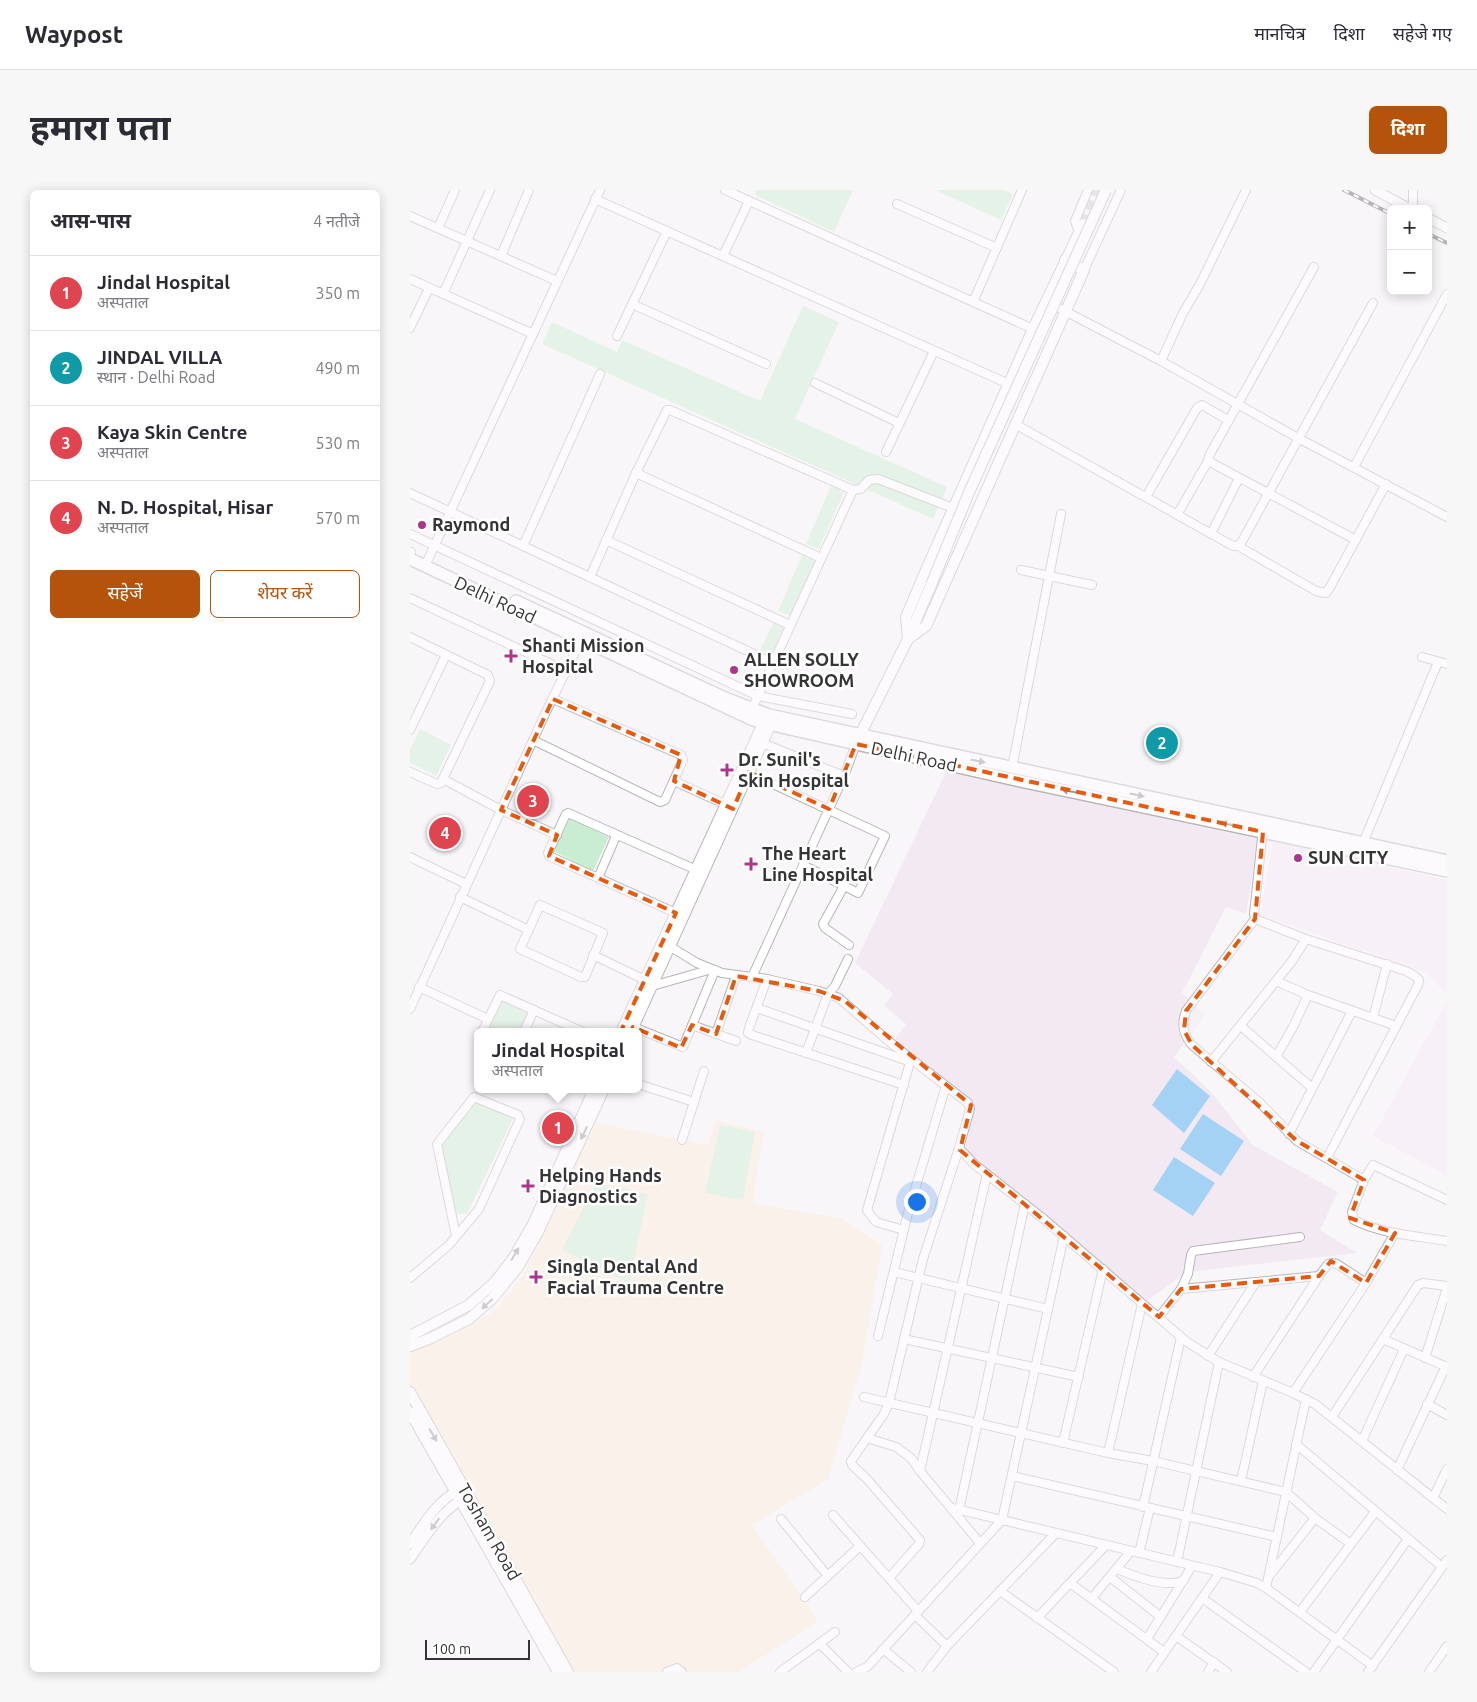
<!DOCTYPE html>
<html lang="hi">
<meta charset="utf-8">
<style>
:root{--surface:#fff;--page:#f7f7f7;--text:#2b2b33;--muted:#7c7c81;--line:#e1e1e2;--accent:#b45309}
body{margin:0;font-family:Ubuntu,"Noto Sans Devanagari",sans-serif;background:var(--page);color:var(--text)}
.controls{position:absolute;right:15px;top:15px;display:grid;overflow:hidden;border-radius:8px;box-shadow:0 2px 12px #0003}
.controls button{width:45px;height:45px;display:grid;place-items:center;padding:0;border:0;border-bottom:1px solid var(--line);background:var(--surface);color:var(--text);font:25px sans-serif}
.scale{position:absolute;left:15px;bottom:12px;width:105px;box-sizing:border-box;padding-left:5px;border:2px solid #353335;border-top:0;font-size:14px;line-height:18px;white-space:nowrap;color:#353335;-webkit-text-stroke:4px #fff;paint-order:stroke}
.you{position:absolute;left:506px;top:1011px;width:18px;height:18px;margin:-12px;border:4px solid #fff;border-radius:50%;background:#1a73e8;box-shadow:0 0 0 8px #1a73e833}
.badge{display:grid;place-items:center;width:32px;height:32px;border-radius:50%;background:var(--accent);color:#fff;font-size:16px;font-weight:700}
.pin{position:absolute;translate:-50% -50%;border:2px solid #fff;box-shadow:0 1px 5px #0006}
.popup{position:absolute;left:64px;top:838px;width:168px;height:65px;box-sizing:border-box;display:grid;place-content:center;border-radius:8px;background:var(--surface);filter:drop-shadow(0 1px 4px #0005);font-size:16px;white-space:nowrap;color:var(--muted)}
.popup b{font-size:19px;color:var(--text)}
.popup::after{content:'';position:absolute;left:50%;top:100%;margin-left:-10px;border:10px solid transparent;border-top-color:var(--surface)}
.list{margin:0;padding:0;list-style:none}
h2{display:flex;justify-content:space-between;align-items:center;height:65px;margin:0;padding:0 20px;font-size:21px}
h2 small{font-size:16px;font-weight:400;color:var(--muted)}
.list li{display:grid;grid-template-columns:32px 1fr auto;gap:15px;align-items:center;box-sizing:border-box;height:75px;padding:0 20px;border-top:1px solid var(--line)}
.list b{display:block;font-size:19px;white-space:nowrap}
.list p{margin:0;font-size:16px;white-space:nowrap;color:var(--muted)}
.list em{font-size:16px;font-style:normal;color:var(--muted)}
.actions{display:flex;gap:10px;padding:15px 20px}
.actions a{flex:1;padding:11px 0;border:1px solid var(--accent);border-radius:8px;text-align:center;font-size:18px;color:var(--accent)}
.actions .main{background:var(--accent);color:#fff}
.map{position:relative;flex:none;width:1037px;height:1482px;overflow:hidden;border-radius:8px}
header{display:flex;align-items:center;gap:30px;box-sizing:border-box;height:70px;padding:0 25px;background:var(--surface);border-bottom:1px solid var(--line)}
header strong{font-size:24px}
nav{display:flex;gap:28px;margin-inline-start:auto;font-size:18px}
.intro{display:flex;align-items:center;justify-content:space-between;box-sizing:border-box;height:120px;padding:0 30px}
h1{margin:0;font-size:35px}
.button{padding:12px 22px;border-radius:8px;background:var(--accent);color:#fff;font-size:18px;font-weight:700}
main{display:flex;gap:30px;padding:0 30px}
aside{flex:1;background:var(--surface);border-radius:8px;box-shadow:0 2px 12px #0003}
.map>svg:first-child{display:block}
</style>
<header>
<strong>Waypost</strong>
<nav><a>मानचित्र</a><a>दिशा</a><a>सहेजे गए</a></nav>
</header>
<div class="intro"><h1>हमारा पता</h1><a class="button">दिशा</a></div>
<main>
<aside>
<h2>आस-पास<small>4 नतीजे</small></h2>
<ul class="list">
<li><span class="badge" style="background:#e0444e">1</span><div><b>Jindal Hospital</b><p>अस्पताल</p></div><em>350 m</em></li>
<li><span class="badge" style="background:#0f9aa8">2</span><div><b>JINDAL VILLA</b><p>स्थान · Delhi Road</p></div><em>490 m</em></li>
<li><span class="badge" style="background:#e0444e">3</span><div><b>Kaya Skin Centre</b><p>अस्पताल</p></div><em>530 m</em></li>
<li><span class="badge" style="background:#e0444e">4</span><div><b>N. D. Hospital, Hisar</b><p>अस्पताल</p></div><em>570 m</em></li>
</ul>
<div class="actions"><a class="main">सहेजें</a><a>शेयर करें</a></div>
</aside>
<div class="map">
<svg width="1037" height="1482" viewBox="0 0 1037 1482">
<rect width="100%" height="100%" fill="#f9f6f9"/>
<g fill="#f3e9f3">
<path d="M 536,582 L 848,649 L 836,724 L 816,717 L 772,803 L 795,825 L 764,867 L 802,903 L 843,955 L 928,1002 L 910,1040 L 947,1063 L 777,1082 L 735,1112 L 561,966 L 556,956 L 563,915 L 484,850 L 496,834 L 474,816 L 483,804 L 445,773 Z"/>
<path d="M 863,651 L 1037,690 L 1037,804 L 1016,783 L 850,725 Z"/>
<path d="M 1037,811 L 1037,985 L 963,946 Z"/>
</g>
<path fill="#faebd8" d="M 306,930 L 354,942 L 343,1013 L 433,1029 L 472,1055 L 452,1173 L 418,1289 L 342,1335 L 408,1431 L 329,1482 L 161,1482 L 0,1197 L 0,1161 L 42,1145 L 83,1122 L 112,1087 L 150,1010 L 183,932 L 298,955 Z"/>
<g fill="#c9edd0">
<path d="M 347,0 L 443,0 L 424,42 L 345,5 Z"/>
<path d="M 525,0 L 594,0 L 603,4 L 591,30 Z"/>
<path d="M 393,116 L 429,132 L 385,229 L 537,297 L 523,329 L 132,154 L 142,132 L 207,162 L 212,150 L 350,211 Z"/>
<path d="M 421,296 L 434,302 L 409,359 L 396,354 Z"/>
<path d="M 393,363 L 406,369 L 381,426 L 368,421 Z"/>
<path d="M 364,432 L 374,437 L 361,465 L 350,460 Z"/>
<path d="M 10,539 L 41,555 L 26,586 L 0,573 L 0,560 Z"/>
<path d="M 160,628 L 199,647 L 183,681 L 143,661 Z"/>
<path d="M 91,809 L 119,822 L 110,842 L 75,842 Z"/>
<path d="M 65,910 L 104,927 L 57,1024 L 45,1024 L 31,953 Z"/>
<path d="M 310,935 L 345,942 L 333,1010 L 295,1003 Z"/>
<path d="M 186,993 L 238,1004 L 219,1093 L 152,1060 Z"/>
</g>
<g fill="#a4d2f4">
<path d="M 767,879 L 800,906 L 774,943 L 742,915 Z"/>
<path d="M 793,924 L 834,951 L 811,986 L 770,959 Z"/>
<path d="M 764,967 L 805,993 L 783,1026 L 743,1000 Z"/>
</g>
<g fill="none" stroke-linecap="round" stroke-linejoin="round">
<path stroke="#d2cfd2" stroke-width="10" stroke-dasharray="10 5" stroke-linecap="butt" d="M 673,34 L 688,0"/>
<g stroke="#b8b5b8" stroke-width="10">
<g id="minor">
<path d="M 315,0 L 623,139"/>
<path d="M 185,9 L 599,194"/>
<path d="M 487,14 L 587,58"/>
<path d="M 1003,19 L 1003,0"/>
<path d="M 0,26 L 147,91"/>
<path d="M 28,38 L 45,0"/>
<path d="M 669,42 L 665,31 L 678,0"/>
<path d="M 91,66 L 119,0"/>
<path d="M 313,66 L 339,11"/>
<path d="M 904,77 L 799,266 L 798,271 L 946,350"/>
<path d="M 674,80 L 711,0"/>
<path d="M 0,89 L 123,144"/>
<path d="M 33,104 L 80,0"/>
<path d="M 563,112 L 612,0"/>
<path d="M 222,114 L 356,174"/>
<path d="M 649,118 L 751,171 L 888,248 L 1037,327"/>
<path d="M 0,138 L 19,98"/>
<path d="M 207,146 L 257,41"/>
<path d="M 751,171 L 773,123 L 790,94 L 836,0"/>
<path d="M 405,193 L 489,233"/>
<path d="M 605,234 L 823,356 L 830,355 L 963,113"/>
<path d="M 476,262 L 524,161"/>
<path d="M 944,277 L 1037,104"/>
<path d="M 226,283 L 411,368"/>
<path d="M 0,303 L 363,473"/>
<path d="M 736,307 L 787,218 L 792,215 L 818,230"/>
<path d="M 767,325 L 798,271"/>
<path d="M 0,344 L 348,506 L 442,524"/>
<path d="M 801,344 L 829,288"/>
<path d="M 196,350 L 380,435"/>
<path d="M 113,356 L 190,184"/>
<path d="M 828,356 L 906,401 L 916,403 L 919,399 L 976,294"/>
<path d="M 0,363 L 1,362"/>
<path d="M 15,376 L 190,0"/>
<path d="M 611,380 L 682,395"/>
<path d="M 180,387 L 226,283 L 257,220 L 260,220 L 443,300 L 451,299 L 459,290 L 468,289 L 543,318"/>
<path d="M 0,408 L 156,481"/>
<path d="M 0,447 L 78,485 L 80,491 L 31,593 L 27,594 L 0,582"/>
<path d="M 1012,467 L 1037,474"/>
<path d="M 341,521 L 443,300"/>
<path d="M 0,540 L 36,465"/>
<path d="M 123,550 L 250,612 L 255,610 L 273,570 L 271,565 L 143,509"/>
<path d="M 352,553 L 434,586"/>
<path d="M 602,578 L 651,324"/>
<path d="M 335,581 L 475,646 L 448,703 L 393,675"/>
<path d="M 33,589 L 91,620 L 147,645"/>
<path d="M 264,591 L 319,616"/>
<path d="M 853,638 L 844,724 L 845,729 L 776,821 C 771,834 773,844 782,855 L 849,912 L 887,951 L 954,990"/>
<path d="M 953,653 L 1028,472"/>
<path d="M 0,667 L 56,694"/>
<path d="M 188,688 L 206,646"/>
<path d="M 434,696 L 413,734 L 415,738 L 439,755"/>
<path d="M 50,707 L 119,740"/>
<path d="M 130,715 L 193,743 L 175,787 L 171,787 L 110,759 Z"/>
<path d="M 266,723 L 139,666 L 138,663 L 156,624 L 158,623 L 291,682"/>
<path d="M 845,729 L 896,749 L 996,781 L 1005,786 L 1009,790 L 1008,795 L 917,968"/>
<path d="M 256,754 L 287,773 L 312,783 L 357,789 L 409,801 L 429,808 L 482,854 L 558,913 L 560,919 L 549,958 L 564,974 L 635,1030 L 777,1152 L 809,1172 L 883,1203 L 905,1214 L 1037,1319"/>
<path d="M 183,765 L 235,790"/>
<path d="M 342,787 L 434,586 L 446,554"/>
<path d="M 357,789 L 339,838 L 338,843 L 342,845 L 494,895"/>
<path d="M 866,791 L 898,805 L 986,836"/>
<path d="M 242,796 L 302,779"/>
<path d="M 9,797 L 78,829"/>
<path d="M 347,818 L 501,872"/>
<path d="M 0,819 L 135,524 L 173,446"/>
<path d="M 963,828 L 977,774"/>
<path d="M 282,835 L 326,851"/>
<path d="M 831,836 L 902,898"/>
<path d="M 223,837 L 273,857 L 305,780"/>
<path d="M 72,842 L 90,805 L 173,842"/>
<path d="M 114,842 L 124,820"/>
<path d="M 306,844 L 326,786"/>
<path d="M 396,863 L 418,804 L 425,796 L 438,769"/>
<path d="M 866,867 L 883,837 L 898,805"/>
<path d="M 801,872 L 882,771 L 896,749"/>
<path d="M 228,894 L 284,912"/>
<path d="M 879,944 L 942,821"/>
<path d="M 272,950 L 294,881"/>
<path d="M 549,958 L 513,1069 L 479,1213 L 474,1224 L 457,1248 L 486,1257 L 501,1268 L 510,1281 L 570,1353"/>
<path d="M 1037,1010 L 963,975 L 954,990 L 942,1022 L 944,1030 C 971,1044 1007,1046 1037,1051"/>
<path d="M 494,1040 L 466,1032 L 457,1020 L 501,869"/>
<path d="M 484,1082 L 638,1119"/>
<path d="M 0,1088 L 39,1055 L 69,1019 L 110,929 L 108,925 L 64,907 L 27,954 L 46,1046"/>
<path d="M 771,1099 L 778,1084 L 781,1065 L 783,1061 L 890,1047"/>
<path d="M 749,1127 L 771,1099 L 909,1086"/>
<path d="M 468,1146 L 498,1023 L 536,896"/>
<path d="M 494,1149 L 669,1187"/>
<path d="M 973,1149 L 1037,1177"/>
<path d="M 798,1166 L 846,1092"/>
<path d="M 1015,1168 L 1037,1098"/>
<path d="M 843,1187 L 909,1086 L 918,1074 L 922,1073 L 927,1074 L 956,1093"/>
<path d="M 883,1203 L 956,1093 L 985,1043"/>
<path d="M 454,1207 L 698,1263 L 743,1271 L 876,1302 L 905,1328 L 941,1354"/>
<path d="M 1017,1214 L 1037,1225"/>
<path d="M 922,1227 L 1008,1095 L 1013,1093 L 1037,1096"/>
<path d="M 457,1248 L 441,1271 L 442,1275 L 457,1289 L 510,1350 L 509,1354 L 479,1388"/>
<path d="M 952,1251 L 994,1159"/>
<path d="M 653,1253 L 693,1079"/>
<path d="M 886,1254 L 1032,1377"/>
<path d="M 698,1263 L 732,1114"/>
<path d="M 987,1280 L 1036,1176"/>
<path d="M 510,1281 L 577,984"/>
<path d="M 602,1286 L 867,1347"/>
<path d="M 831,1291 L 853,1191"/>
<path d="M 1023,1308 L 1037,1279"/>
<path d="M 733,1317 L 771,1147"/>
<path d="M 542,1318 L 810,1382 L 847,1393 L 856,1398 L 963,1476"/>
<path d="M 549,1320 L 615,1014"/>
<path d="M 423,1325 L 508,1421"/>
<path d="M 371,1329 L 417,1385"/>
<path d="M 729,1363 L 740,1318"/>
<path d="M 767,1372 L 809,1172"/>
<path d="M 707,1379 C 724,1386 756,1399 774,1390"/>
<path d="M 860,1385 L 905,1328"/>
<path d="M 700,1387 L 751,1427"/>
<path d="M 660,1393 L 754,1462"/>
<path d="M 856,1398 L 896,1209"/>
<path d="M 590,1401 L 704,1482"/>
<path d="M 395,1407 L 450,1356"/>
<path d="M 682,1408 L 721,1361"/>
<path d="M 792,1408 L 896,1482"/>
<path d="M 890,1422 L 965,1322"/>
<path d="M 505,1425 L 537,1456"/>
<path d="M 627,1428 L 696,1355"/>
<path d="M 766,1446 L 817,1482"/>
<path d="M 737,1449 L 782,1376"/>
<path d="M 410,1454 L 438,1482"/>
<path d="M 473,1459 L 501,1482"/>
<path d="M 257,1482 L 267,1478 L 272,1482"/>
<path d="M 370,1482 L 425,1442"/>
<path d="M 446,1482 L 457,1477 L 592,1330 L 654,1046"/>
<path d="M 517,1482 L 537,1456 L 646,1343"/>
<path d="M 741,1482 L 810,1382"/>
<path d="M 798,1482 L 804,1472"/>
<path d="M 904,1482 L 998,1349"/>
<path d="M 958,1482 L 1037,1370"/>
<path d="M 1019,1482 L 1037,1456"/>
</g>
</g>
<g stroke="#b8b5b8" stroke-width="11">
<g id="tertiary">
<path d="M 965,0 L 1000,19"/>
<path d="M 1018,28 L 1037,38"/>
<path d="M 0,1354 C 14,1333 27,1311 50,1299"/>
<path d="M 0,1369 C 16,1346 30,1322 55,1307"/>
</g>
</g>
<g stroke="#b8b5b8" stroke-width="12">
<g id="secondary">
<path d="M 498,449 L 496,427 L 516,380 L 623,139 L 673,34"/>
<path d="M 498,449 L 516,436 L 674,80 L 655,70"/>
<path d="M 447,551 L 498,449 L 521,395"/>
<path d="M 211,842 L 356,527"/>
<path d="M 221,842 L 364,527"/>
<path d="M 0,1146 L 59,1115 L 85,1092 L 104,1067 L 123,1034 L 184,899"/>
<path d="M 0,1156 L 19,1149 L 59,1129 L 82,1109 L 108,1077 L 128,1042 L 194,899"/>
<path d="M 0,1202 L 158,1482"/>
<path d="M 0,1222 L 148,1482"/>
</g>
</g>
<g stroke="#b8b5b8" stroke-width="14">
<g id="primary">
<path d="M 0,369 L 343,530 L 380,539 L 601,589 L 1037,681"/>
<path d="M 106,411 L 315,508 L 359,525 L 1037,671"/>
</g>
</g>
<use href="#minor" stroke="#fff" stroke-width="8"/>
<use href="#tertiary" stroke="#fff" stroke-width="9"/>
<use href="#secondary" stroke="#fff" stroke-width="10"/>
<use href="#primary" stroke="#fff" stroke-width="11"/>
<g stroke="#696769" stroke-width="4">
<g id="rail">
<path d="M 934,0 L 981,24"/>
<path d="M 1018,44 L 1037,53"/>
</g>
</g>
<use href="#rail" stroke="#fff" stroke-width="2" stroke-dasharray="5.5" stroke-linecap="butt"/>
<g stroke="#b8b5b8" stroke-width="12" stroke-linecap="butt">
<path id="secondary-bridge" d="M 521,395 L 560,300 L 696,0"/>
</g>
<use href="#secondary-bridge" stroke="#fff" stroke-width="10"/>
</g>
<defs><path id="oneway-solid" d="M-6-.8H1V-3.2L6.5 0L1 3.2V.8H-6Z" transform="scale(1.25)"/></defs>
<g fill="#9a999a">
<use href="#oneway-solid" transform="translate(568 571) rotate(12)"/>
<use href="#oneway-solid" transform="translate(659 601) rotate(-168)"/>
<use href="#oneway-solid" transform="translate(727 605) rotate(12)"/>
<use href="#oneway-solid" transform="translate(818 634) rotate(-168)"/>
<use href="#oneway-solid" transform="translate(174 943) rotate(115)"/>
<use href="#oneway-solid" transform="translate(105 1064) rotate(-59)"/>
<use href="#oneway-solid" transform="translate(77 1114) rotate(138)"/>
<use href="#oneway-solid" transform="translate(23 1245) rotate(59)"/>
<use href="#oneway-solid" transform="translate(25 1334) rotate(126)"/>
</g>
<path d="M0 0H1037V1482H0ZM 143,509 L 271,565 L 264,591 L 323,619 L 339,582 L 419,619 L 446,554 L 853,642 L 845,729 L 776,821 L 774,840 L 782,855 L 887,951 L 954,990 L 940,1028 L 985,1043 L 956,1093 L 921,1071 L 909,1086 L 771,1099 L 749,1127 L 550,960 L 561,915 L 435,811 L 409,801 L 326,786 L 306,844 L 282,835 L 271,858 L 223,837 L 212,860 L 204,856 L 266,723 L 139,666 L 147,645 L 91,620 Z" fill="#f9f6f9" fill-opacity=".55" fill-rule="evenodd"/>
<path fill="none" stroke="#e8590c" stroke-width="4" stroke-dasharray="10 6" stroke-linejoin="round" d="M 143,509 L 271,565 L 264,591 L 323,619 L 339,582 L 419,619 L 446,554 L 853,642 L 845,729 L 776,821 L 774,840 L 782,855 L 887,951 L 954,990 L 940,1028 L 985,1043 L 956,1093 L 921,1071 L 909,1086 L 771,1099 L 749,1127 L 550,960 L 561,915 L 435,811 L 409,801 L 326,786 L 306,844 L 282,835 L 271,858 L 223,837 L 212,860 L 204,856 L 266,723 L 139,666 L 147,645 L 91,620 Z"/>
<g fill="#ac368e" stroke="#fff" stroke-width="2">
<circle cx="12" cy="335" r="5"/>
<path d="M98.5 458.5h5v5h5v5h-5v5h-5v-5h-5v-5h5z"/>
<circle cx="324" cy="480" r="5"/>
<path d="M314.5 572.5h5v5h5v5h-5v5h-5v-5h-5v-5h5z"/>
<circle cx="888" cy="668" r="5"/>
<path d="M338.5 666.5h5v5h5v5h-5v5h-5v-5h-5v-5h5z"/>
<path d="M115.5 988.5h5v5h5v5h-5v5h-5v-5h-5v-5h5z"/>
<path d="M123.5 1079.5h5v5h5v5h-5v5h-5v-5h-5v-5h5z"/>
</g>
<g text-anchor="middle" stroke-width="5" stroke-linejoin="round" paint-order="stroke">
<g font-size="18" font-weight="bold" fill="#353335" stroke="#fff" text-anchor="start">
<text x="22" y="341">Raymond</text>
<text x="112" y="462">Shanti Mission<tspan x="112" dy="21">Hospital</tspan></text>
<text x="334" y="476">ALLEN SOLLY<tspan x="334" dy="21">SHOWROOM</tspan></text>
<text x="328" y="576">Dr. Sunil's<tspan x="328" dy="21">Skin Hospital</tspan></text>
<text x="352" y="670">The Heart<tspan x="352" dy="21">Line Hospital</tspan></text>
<text x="898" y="674">SUN CITY</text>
<text x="129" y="992">Helping Hands<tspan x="129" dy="21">Diagnostics</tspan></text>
<text x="137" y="1083">Singla Dental And<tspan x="137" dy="21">Facial Trauma Centre</tspan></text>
</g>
<g font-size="18" fill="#353335" stroke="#fff">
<text transform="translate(85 410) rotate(25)" y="6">Delhi Road</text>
<text transform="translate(504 567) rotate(12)" y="6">Delhi Road</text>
<text transform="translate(79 1342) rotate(60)" y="6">Tosham Road</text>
</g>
</g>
</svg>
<div class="controls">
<button>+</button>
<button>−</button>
</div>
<div class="scale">100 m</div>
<div class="you"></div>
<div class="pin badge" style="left:148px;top:938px;background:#e0444e">1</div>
<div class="popup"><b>Jindal Hospital</b>अस्पताल</div>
<div class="pin badge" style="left:752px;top:553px;background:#0f9aa8">2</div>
<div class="pin badge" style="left:123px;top:611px;background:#e0444e">3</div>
<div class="pin badge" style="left:35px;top:643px;background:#e0444e">4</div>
</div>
</main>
